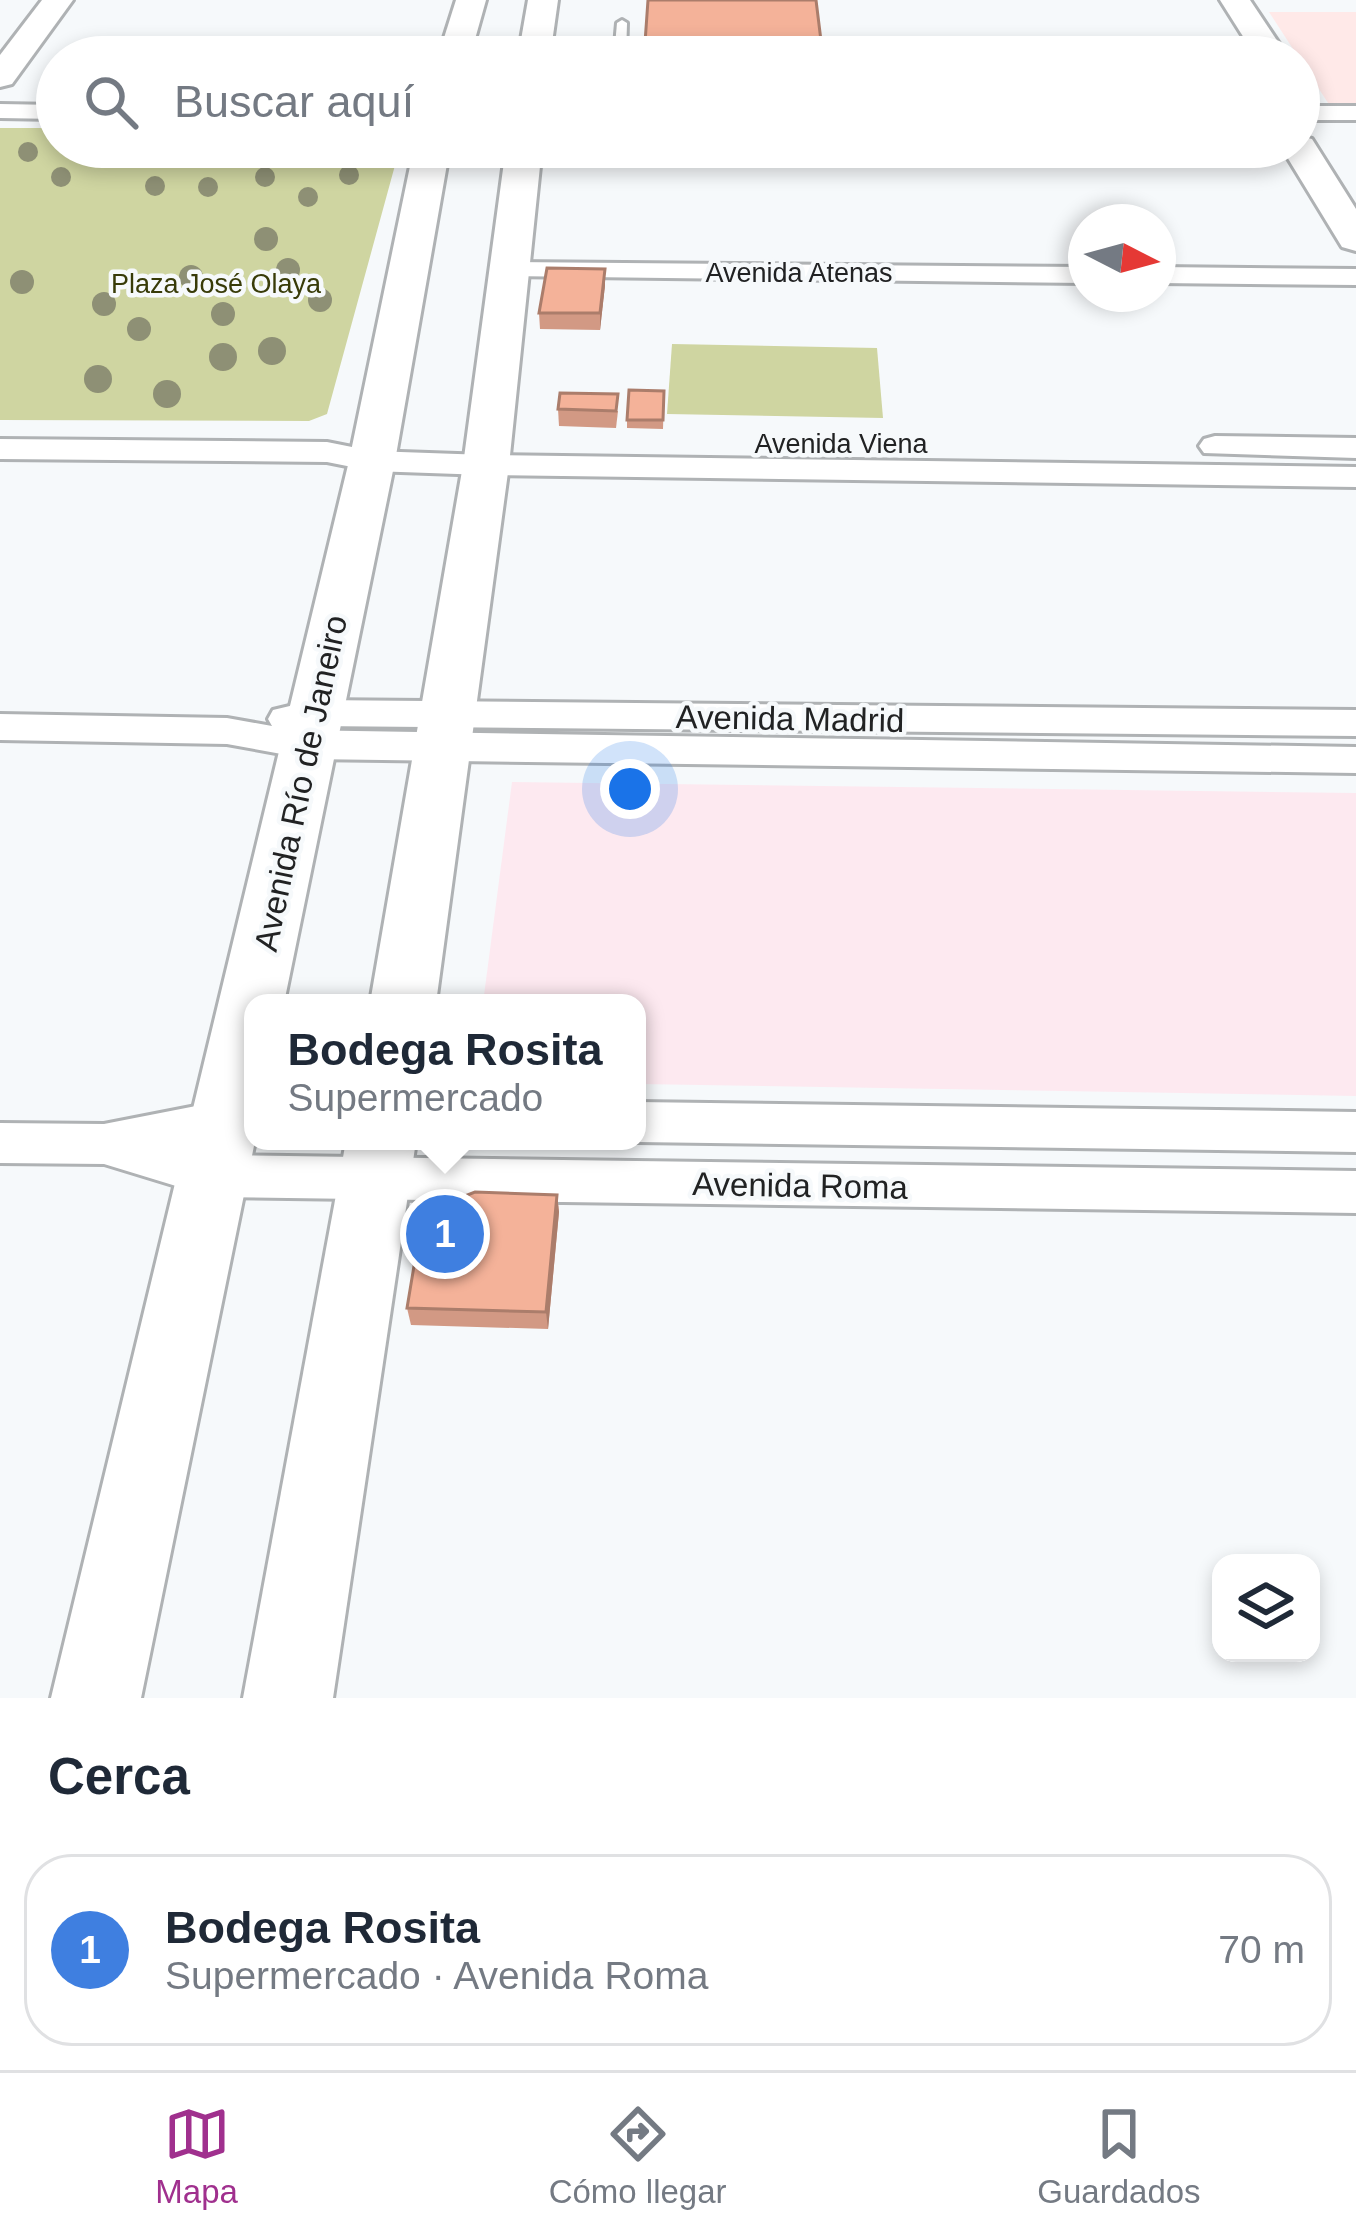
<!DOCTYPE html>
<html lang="es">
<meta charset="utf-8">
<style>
:root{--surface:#fff;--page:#f6f6f7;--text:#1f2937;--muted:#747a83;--line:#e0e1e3;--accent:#a0308e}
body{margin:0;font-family:Helvetica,sans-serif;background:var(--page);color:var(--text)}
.controls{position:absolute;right:36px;bottom:36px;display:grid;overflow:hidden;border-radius:24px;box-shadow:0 6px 18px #0003}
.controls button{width:108px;height:108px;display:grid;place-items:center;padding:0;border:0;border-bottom:3px solid var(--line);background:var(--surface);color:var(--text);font:60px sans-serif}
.compass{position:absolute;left:1068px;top:204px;width:108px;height:108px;border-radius:50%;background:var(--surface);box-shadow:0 6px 18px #0003;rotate:96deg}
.you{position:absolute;left:630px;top:789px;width:42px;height:42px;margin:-30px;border:9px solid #fff;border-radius:50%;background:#1a73e8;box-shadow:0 0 0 18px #1a73e833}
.badge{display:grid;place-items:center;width:78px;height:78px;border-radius:50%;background:var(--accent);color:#fff;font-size:39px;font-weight:700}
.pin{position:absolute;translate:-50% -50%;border:6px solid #fff;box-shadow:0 3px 12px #0006}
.popup{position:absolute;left:244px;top:994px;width:402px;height:156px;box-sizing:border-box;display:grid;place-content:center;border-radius:24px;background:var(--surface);filter:drop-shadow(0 3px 9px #0005);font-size:39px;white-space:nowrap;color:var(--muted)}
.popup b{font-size:45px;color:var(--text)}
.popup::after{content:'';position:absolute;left:50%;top:100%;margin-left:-24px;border:24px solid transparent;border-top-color:var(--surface)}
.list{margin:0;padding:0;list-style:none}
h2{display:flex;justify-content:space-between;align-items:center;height:156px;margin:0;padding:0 48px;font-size:51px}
h2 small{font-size:39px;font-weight:400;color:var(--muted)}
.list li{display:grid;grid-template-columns:78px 1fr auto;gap:36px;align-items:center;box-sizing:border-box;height:192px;margin:0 24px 24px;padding:0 24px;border:3px solid var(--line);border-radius:48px}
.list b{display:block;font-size:45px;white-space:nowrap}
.list p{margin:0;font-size:39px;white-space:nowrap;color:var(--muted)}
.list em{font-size:39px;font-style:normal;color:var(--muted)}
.icon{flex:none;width:66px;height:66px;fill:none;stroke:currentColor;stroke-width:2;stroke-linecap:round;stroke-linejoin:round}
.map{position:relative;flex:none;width:1356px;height:1698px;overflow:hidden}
.search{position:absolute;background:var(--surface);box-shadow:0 6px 18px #0003;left:36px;right:36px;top:36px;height:132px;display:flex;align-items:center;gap:30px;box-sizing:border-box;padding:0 42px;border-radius:66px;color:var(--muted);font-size:45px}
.sheet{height:372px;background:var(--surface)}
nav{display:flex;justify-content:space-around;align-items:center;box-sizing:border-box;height:168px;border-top:3px solid var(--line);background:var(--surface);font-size:33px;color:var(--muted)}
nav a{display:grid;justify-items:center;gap:6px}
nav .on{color:var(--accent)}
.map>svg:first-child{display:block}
</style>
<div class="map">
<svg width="1356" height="1698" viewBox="0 0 1356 1698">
<rect width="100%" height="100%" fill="#f6f9fb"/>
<path fill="#ffe9e8" d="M 1269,12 L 1356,12 L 1356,106 L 1330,106 Z"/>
<path fill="#fde9f0" d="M 512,782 L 1356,793 L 1356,1096 L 637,1084 L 637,1003 L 483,1003 Z"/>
<g fill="#cfd5a1">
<path d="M 0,128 L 57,128 L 57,147 L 400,147 L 327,414 L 309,421 L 0,420 Z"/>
<path d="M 672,344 L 877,348 L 883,418 L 667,414 Z"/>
</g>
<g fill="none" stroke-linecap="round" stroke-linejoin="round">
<g stroke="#afb2b4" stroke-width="6">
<path id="lane" d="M 622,20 L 627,23 L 626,57 L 614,57 L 617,23 Z"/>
</g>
<g stroke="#afb2b4" stroke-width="6">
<g id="street">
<path d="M 0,104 L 57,105 L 57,119 L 0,118 Z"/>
<rect x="1299" y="106" width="57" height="14"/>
<path d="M 512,262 L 1086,267 L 1086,283 L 502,276 L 498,270 Z"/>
<path d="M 1158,267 L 1356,269 L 1356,285 L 1158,283 Z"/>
<path d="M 1215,436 L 1356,438 L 1356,458 L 1204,453 L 1199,446 L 1204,439 Z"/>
<path d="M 0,439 L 327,442 L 372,451 L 486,455 L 1356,467 L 1356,487 L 486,475 L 372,471 L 327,462 L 0,459 Z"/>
<path d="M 315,700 L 1356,710 L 1356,736 L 315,726 L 294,730 L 1356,747 L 1356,773 L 309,759 L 227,744 L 0,740 L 0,714 L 227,718 L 272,726 L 268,719 L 273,710 Z"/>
<path d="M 242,1097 L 253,1101 L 253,1133 L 187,1148 L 212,1155 L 1356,1171 L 1356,1213 L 212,1197 L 104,1164 L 0,1163 L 0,1123 L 104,1124 Z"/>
<path d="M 637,1102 L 1356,1112 L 1356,1152 L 637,1142 Z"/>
</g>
</g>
<g stroke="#afb2b4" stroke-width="6">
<g id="secondary">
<path d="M 42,0 L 73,0 L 12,84 L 0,87 L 0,55 Z"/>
<path d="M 456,0 L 486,0 L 470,57 L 438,57 Z"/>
<path d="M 528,0 L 558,0 L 550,57 L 518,57 Z"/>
<path d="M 1220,0 L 1250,0 L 1288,57 L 1256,57 Z"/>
<path d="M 1299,136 L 1312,139 L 1356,209 L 1356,251 L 1342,247 L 1281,147 L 1299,147 Z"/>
<path d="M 414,147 L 450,147 L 395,461 L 284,1003 L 253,1003 L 255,1141 L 141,1698 L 51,1698 L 349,461 Z"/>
<path d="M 506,147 L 542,147 L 509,465 L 436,1003 L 370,1003 L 463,465 Z"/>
<path d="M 346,1141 L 416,1141 L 333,1698 L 243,1698 Z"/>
</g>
</g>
<use href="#lane" fill="#fff" fill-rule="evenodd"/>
<use href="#street" fill="#fff" fill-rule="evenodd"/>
<use href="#secondary" fill="#fff" fill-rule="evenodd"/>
</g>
<g fill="#8e9075">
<circle cx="28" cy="152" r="10"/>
<circle cx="349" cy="175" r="10"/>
<circle cx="61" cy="177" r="10"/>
<circle cx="265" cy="177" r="10"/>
<circle cx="155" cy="186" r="10"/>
<circle cx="208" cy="187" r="10"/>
<circle cx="308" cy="197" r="10"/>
<circle cx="266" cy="239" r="12"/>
<circle cx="288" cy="270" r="12"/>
<circle cx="191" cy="277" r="12"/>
<circle cx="22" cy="282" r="12"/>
<circle cx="320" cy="300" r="12"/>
<circle cx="104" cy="304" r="12"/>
<circle cx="223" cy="314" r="12"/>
<circle cx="139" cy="329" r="12"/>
<circle cx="272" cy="351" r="14"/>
<circle cx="223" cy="357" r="14"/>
<circle cx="98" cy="379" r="14"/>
<circle cx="167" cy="394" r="14"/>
</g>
<g fill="#d29984">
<path d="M 605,269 L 605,285 L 600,330 L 540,329 L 539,313 Z"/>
<path d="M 664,391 L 663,429 L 627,428 L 627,420 Z"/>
<path d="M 558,409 L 618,411 L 616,428 L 559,426 Z"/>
<path d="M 557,1195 L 559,1212 L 548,1329 L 411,1325 L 407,1308 Z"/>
</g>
<g fill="#ab7d6b">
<path d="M 605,269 L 605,285 L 600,330 L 600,313 Z"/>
<path d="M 557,1195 L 559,1212 L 548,1329 L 546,1312 Z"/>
</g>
<g fill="#f4b299" stroke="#ab7d6b" stroke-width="3">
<path d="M 648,0 L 816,0 L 823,57 L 644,57 Z"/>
<path d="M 547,268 L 605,269 L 600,313 L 539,313 Z"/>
<path d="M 629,390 L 664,391 L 663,420 L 627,420 Z"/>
<path d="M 560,393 L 618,394 L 616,411 L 558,409 Z"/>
<path d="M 475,1192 L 557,1195 L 546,1312 L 407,1308 L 423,1212 Z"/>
</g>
<g text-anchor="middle" stroke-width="9" stroke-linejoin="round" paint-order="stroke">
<g font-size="27" fill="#212223" stroke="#f6f9fb">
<text x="799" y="282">Avenida Atenas</text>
<text x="841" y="453">Avenida Viena</text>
</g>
<g font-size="27" fill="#383b08" stroke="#f6f9fb">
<text x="216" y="293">Plaza José Olaya</text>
</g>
<g font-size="33" fill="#212223" stroke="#f6f9fb">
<text transform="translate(790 718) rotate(1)" y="12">Avenida Madrid</text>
<text transform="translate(300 783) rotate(-78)" y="12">Avenida Río de Janeiro</text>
<text transform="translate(800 1185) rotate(1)" y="12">Avenida Roma</text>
</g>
</g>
</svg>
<div class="controls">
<button><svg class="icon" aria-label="layers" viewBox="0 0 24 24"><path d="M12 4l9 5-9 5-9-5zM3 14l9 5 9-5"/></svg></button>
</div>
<svg class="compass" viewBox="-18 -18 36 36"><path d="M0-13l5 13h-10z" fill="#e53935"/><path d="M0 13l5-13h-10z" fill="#747a83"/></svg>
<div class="you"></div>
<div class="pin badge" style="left:445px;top:1234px;background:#3f7fe0">1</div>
<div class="popup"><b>Bodega Rosita</b>Supermercado</div>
<div class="search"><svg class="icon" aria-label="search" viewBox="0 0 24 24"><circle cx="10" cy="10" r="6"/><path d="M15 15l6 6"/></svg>Buscar aquí</div>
</div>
<section class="sheet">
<h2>Cerca<small></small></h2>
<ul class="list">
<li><span class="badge" style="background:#3f7fe0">1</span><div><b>Bodega Rosita</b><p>Supermercado · Avenida Roma</p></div><em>70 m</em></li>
</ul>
</section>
<nav>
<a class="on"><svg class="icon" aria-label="map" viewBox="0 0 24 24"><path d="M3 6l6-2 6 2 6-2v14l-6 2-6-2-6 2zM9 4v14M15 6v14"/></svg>Mapa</a>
<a><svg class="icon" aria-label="directions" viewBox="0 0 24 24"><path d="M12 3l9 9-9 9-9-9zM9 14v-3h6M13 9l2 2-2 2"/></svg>Cómo llegar</a>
<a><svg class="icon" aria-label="saved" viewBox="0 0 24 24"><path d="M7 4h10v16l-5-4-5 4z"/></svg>Guardados</a>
</nav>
